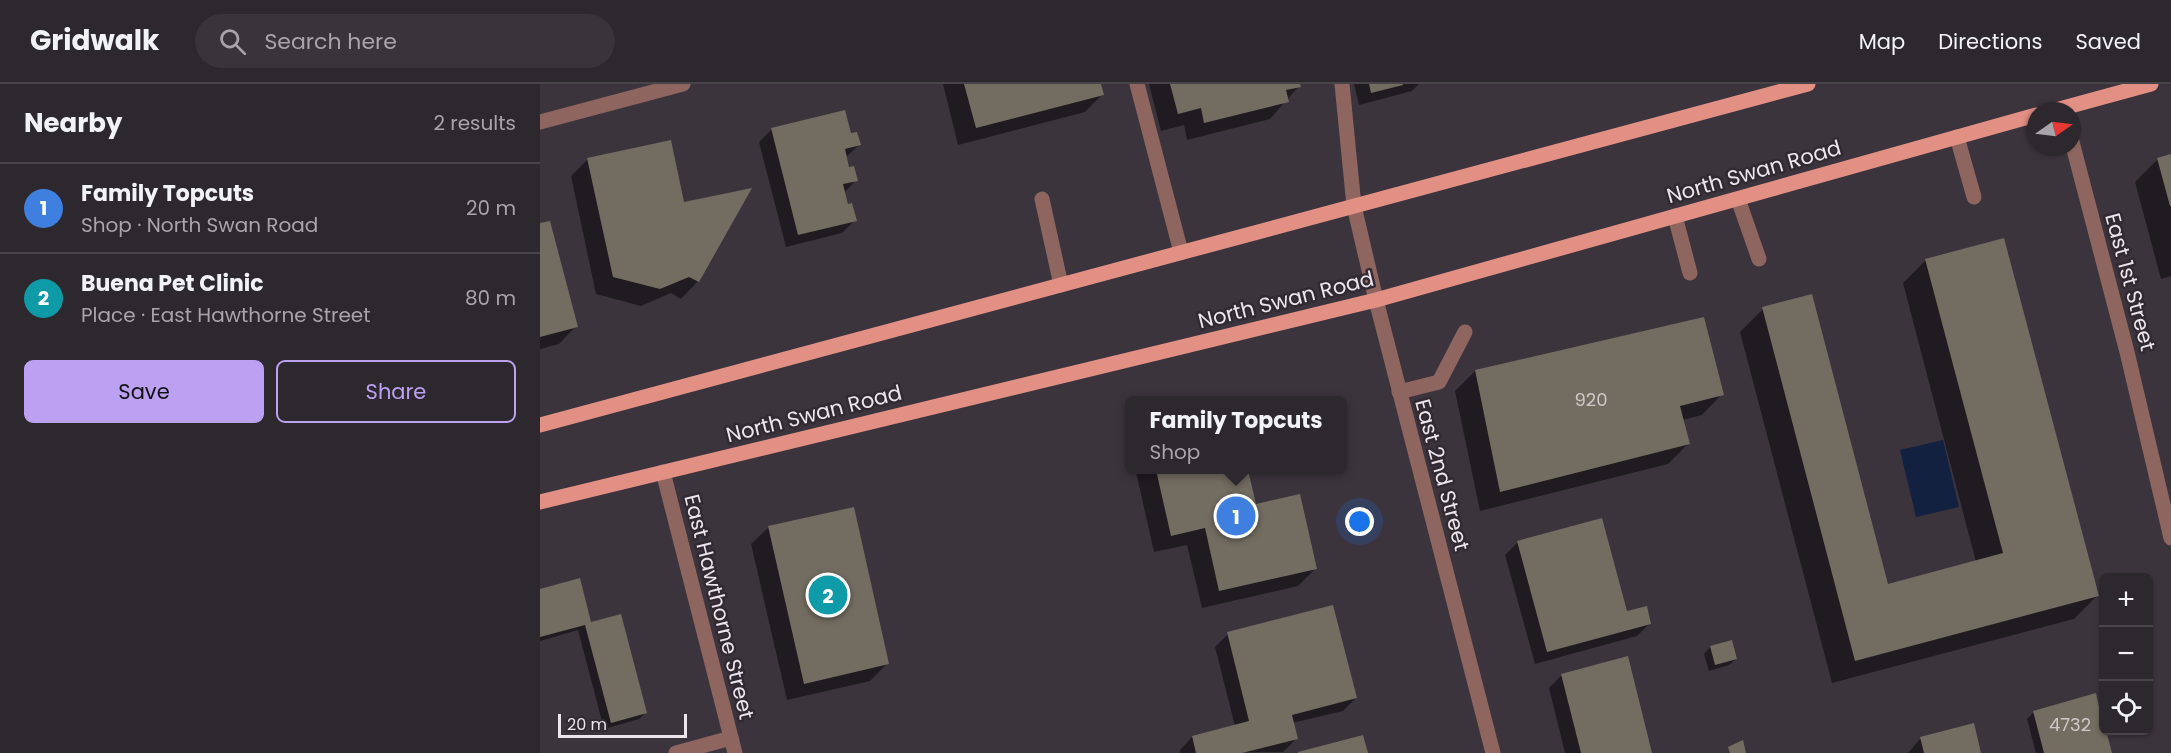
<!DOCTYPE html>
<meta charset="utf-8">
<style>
:root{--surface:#2d272e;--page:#39333a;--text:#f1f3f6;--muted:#a7a5aa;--line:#48444a;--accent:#bca0f2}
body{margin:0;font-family:Poppins,sans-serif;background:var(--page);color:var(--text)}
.controls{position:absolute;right:18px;bottom:18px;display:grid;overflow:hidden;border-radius:9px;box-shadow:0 2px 4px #0004}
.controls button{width:54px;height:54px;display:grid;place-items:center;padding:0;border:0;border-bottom:2px solid var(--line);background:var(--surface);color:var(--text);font:30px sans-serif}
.compass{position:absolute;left:1487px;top:18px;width:54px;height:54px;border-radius:50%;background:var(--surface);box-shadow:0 2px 4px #0004;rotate:76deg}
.scale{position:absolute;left:18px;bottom:15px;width:129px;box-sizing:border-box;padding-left:6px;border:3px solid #ece6ec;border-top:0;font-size:16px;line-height:21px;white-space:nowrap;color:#ece6ec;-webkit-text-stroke:4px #322a32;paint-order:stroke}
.you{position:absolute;left:820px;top:438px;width:21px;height:21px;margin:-15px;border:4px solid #fff;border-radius:50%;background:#1a73e8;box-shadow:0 0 0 9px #1a73e833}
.badge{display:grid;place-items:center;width:39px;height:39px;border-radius:50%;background:var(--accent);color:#fff;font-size:20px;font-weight:700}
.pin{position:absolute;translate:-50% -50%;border:3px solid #fff;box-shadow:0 2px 6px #0006}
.popup{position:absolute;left:585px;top:312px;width:222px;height:78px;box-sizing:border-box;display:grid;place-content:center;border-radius:9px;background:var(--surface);filter:drop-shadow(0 2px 4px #0005);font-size:20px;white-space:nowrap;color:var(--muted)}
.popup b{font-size:22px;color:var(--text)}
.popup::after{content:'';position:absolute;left:50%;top:100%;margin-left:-12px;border:12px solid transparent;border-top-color:var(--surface)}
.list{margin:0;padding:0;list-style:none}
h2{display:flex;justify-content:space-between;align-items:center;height:78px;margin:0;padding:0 24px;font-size:26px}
h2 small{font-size:20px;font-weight:400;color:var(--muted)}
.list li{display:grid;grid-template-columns:39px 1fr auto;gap:18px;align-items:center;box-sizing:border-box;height:90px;padding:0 24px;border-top:2px solid var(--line)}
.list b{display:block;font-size:22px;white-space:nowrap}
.list p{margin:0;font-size:20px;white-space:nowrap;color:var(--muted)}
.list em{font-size:20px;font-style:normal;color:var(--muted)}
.actions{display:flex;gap:12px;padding:18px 24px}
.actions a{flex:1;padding:14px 0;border:2px solid var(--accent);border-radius:9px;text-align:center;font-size:21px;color:var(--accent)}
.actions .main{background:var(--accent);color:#111}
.icon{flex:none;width:33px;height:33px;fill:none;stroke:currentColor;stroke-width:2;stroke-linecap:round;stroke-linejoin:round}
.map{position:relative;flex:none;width:1631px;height:669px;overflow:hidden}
header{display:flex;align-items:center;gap:36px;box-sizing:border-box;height:84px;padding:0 30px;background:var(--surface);border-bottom:2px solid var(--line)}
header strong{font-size:28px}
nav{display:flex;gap:33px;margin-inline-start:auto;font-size:21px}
.search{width:420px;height:54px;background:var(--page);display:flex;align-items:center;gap:15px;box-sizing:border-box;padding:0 21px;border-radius:33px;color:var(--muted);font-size:22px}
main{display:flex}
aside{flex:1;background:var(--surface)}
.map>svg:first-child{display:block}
</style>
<header>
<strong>Gridwalk</strong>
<div class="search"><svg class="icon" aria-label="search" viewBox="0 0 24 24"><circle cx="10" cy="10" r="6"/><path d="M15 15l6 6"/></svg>Search here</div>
<nav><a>Map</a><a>Directions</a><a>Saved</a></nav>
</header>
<main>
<aside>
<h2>Nearby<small>2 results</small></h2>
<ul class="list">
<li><span class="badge" style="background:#3f7fe0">1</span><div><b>Family Topcuts</b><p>Shop · North Swan Road</p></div><em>20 m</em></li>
<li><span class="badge" style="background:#0f9aa8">2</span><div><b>Buena Pet Clinic</b><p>Place · East Hawthorne Street</p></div><em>80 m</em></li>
</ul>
<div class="actions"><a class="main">Save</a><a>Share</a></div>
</aside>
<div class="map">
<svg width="1631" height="669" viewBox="0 0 1631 669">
<rect width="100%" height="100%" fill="#3c343d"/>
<path fill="#122140" d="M 1403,356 L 1419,423 L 1376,433 L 1360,366 Z"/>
<g fill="#0007">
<path d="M 403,0 L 560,0 L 562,11 L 545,28 L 418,61 Z"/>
<path d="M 609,0 L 759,0 L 759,2 L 730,35 L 647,56 L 644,41 L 621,47 Z"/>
<path d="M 814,0 L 879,0 L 872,7 L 819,21 Z"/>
<path d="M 232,45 L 310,51 L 319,61 L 305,74 L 308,85 L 316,96 L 304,109 L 315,136 L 302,149 L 246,163 L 219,58 Z"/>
<path d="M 1631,71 L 1631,192 L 1621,195 L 1595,98 L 1618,75 Z"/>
<path d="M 48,75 L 158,197 L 141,215 L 131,209 L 101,222 L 56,210 L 31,92 Z"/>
<path d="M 0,141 L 36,242 L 19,260 L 0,265 Z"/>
<path d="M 1386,176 L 1557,512 L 1534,535 L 1292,599 L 1200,248 L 1223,225 L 1347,502 L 1436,478 L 1363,199 Z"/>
<path d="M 935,287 L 1182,310 L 1162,331 L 1142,336 L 1148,360 L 1128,380 L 940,427 L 915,307 Z"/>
<path d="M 598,386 L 707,386 L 715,422 L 775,485 L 758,502 L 662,524 L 647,461 L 614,468 L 596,388 Z"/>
<path d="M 229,443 L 347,580 L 330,597 L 247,616 L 211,460 Z"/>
<path d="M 978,458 L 1086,529 L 1110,539 L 1097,552 L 995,580 L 965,471 Z"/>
<path d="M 0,506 L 50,540 L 105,629 L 99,635 L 64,645 L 38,546 L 0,557 Z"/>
<path d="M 688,550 L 816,614 L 803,627 L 752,639 L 756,655 L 743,668 L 640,669 L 640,666 L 652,653 L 695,642 L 675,563 Z"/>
<path d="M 1170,563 L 1196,575 L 1189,581 L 1169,587 L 1164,570 Z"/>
<path d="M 1022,591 L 1111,669 L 1025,669 L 1009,604 Z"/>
<path d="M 1555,611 L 1571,669 L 1496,669 L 1487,635 L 1494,628 Z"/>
<path d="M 1381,654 L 1439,669 L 1368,669 Z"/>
</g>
<g fill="#736c61">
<path d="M 424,0 L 561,0 L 564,11 L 436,44 Z"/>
<path d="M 630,0 L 760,0 L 761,3 L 746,6 L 749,18 L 664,39 L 661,24 L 638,30 Z"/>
<path d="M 829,0 L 863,0 L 863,1 L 831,9 Z"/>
<path d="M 305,26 L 311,49 L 317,48 L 321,61 L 305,65 L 309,83 L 314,82 L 318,97 L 303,100 L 308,120 L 312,119 L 317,137 L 258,151 L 231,44 Z"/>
<path d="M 131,56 L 144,118 L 212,104 L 159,198 L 149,193 L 120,205 L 73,193 L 47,74 Z"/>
<path d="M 1631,70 L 1631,122 L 1630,122 L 1617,74 Z"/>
<path d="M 10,137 L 38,243 L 0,253 L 0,139 Z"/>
<path d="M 1464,154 L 1559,512 L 1315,577 L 1222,223 L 1272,210 L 1348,500 L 1463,469 L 1385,175 Z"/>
<path d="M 1164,233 L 1184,311 L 1140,322 L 1150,360 L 960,408 L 935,286 Z"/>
<path d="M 616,386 L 708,386 L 716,420 L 760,410 L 777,485 L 679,507 L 665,444 L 631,452 Z"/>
<path d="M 314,423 L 349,580 L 264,600 L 228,442 Z"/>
<path d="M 1062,434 L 1087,527 L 1107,522 L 1111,540 L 1007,568 L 977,457 Z"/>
<path d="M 40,494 L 51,538 L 81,530 L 107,629 L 71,639 L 45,541 L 0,553 L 0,505 Z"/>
<path d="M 793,521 L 817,614 L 752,631 L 758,655 L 702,669 L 656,669 L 652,652 L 709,637 L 687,548 Z"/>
<path d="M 1192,556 L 1197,575 L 1175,581 L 1170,562 Z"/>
<path d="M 1088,572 L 1112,669 L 1041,669 L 1021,590 Z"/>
<path d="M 1556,609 L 1564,646 L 1566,646 L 1572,669 L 1504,669 L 1493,627 Z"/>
<path d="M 1434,639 L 1441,669 L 1384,669 L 1380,653 Z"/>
<path d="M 823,651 L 828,669 L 758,669 L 758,668 Z"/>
<path d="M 1203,656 L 1206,669 L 1190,669 L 1188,663 Z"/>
</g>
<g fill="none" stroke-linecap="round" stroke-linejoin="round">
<g stroke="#8e655f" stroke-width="15">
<path d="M 597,0 L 641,168"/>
<path d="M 802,0 L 814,122 L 836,216 L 953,669"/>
<path d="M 0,38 L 143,0"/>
<path d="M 1417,53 L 1434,113"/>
<path d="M 1532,58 L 1587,268 L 1631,454"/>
<path d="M 502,115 L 521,201"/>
<path d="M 1198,115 L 1219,175"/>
<path d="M 1135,132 L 1150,189"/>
<path d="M 859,308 L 899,298 L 925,248"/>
<path d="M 123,388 L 195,669"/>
<path d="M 136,669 L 191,654"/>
</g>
<g stroke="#e39084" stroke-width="15">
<path d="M 1512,27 L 1611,0"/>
<path d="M 0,341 L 1268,0"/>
<path d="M 0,418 L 836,216 L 1496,31"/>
</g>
</g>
<g text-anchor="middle" stroke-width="5" stroke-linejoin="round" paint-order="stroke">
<g font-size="18" fill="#cec8c9">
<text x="1051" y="322">920</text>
<text x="1530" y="647">4732</text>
</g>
<g font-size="21" fill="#ece6ec" stroke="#322a32">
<text transform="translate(1214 88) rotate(-16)" y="7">North Swan Road</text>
<text transform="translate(1590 198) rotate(75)" y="7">East 1st Street</text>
<text transform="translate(746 216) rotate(-14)" y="7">North Swan Road</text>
<text transform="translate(274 330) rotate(-14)" y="7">North Swan Road</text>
<text transform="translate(902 391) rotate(75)" y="7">East 2nd Street</text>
<text transform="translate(179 523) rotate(76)" y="7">East Hawthorne Street</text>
</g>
</g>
</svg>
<div class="controls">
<button>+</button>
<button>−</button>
<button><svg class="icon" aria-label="locate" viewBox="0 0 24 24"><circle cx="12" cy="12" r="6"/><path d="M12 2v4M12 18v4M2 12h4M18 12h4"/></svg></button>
</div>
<svg class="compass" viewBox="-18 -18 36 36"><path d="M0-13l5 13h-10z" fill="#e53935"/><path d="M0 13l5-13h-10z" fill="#a7a5aa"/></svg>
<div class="scale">20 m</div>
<div class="you"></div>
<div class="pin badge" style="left:696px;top:432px;background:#3f7fe0">1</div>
<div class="popup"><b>Family Topcuts</b>Shop</div>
<div class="pin badge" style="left:288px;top:511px;background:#0f9aa8">2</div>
</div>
</main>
